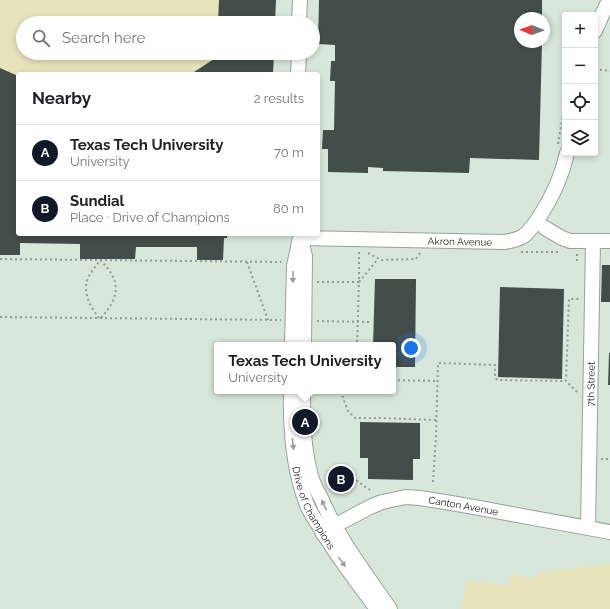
<!DOCTYPE html>
<meta charset="utf-8">
<style>
:root{--surface:#fff;--page:#f2f2f2;--text:#202124;--muted:#757577;--line:#e0e0e0;--accent:#111827}
body{margin:0;font-family:Raleway,sans-serif;background:var(--page);color:var(--text)}
.controls{position:absolute;right:12px;top:12px;display:grid;overflow:hidden;border-radius:4px;box-shadow:0 2px 6px #0003}
.controls button{width:36px;height:36px;display:grid;place-items:center;padding:0;border:0;border-bottom:1px solid var(--line);background:var(--surface);color:var(--text);font:20px sans-serif}
.compass{position:absolute;left:514px;top:12px;width:36px;height:36px;border-radius:50%;background:var(--surface);box-shadow:0 2px 6px #0003;rotate:271deg}
.you{position:absolute;left:411px;top:348px;width:14px;height:14px;margin:-10px;border:3px solid #fff;border-radius:50%;background:#1a73e8;box-shadow:0 0 0 6px #1a73e833}
.badge{display:grid;place-items:center;width:26px;height:26px;border-radius:50%;background:var(--accent);color:#fff;font-size:13px;font-weight:700}
.pin{position:absolute;translate:-50% -50%;border:2px solid #fff;box-shadow:0 1px 4px #0006}
.popup{position:absolute;left:214px;top:342px;width:182px;height:52px;box-sizing:border-box;display:grid;place-content:center;border-radius:4px;background:var(--surface);filter:drop-shadow(0 1px 3px #0005);font-size:13px;white-space:nowrap;color:var(--muted)}
.popup b{font-size:15px;color:var(--text)}
.popup::after{content:'';position:absolute;left:50%;top:100%;margin-left:-8px;border:8px solid transparent;border-top-color:var(--surface)}
.list{margin:0;padding:0;list-style:none}
h2{display:flex;justify-content:space-between;align-items:center;height:52px;margin:0;padding:0 16px;font-size:17px}
h2 small{font-size:13px;font-weight:400;color:var(--muted)}
.list li{display:grid;grid-template-columns:26px 1fr auto;gap:12px;align-items:center;box-sizing:border-box;height:56px;padding:0 16px;border-top:1px solid var(--line)}
.list b{display:block;font-size:15px;white-space:nowrap}
.list p{margin:0;font-size:13px;white-space:nowrap;color:var(--muted)}
.list em{font-size:13px;font-style:normal;color:var(--muted)}
.icon{flex:none;width:22px;height:22px;fill:none;stroke:currentColor;stroke-width:2;stroke-linecap:round;stroke-linejoin:round}
.map{position:relative;flex:none;width:610px;height:609px;overflow:hidden}
.search{position:absolute;background:var(--surface);box-shadow:0 2px 6px #0003;left:16px;top:16px;width:304px;height:44px;display:flex;align-items:center;gap:10px;box-sizing:border-box;padding:0 14px;border-radius:22px;color:var(--muted);font-size:15px}
.panel{position:absolute;background:var(--surface);box-shadow:0 2px 6px #0003;left:16px;top:72px;width:304px;height:164px;border-radius:4px}
.map>svg:first-child{display:block}
</style>
<div class="map">
<svg width="610" height="609" viewBox="0 0 610 609">
<rect width="100%" height="100%" fill="#ebf4ed"/>
<path fill="#d8e7dc" fill-rule="evenodd" d="M 0,0 L 610,0 L 610,609 L 0,609 ZM 565,15 L 595,15 L 595,153 L 565,153 ZM 520,18 L 544,18 L 544,42 L 520,42 ZM 23,23 L 313,23 L 313,53 L 23,53 ZM 18,74 L 318,74 L 318,234 L 18,234 ZM 217,345 L 393,345 L 393,391 L 217,391 Z"/>
<g fill="#e7e3bb">
<path d="M 0,0 L 276,0 L 275,23 L 23,23 L 23,53 L 274,53 L 273,74 L 18,74 L 18,234 L 227,234 L 227,238 L 224,238 L 223,260 L 197,260 L 197,247 L 136,247 L 135,259 L 80,259 L 80,244 L 20,243 L 20,255 L 0,255 Z"/>
<path d="M 610,564 L 610,609 L 462,609 L 466,580 L 509,585 L 511,574 L 531,578 L 543,571 Z"/>
</g>
<g fill="#434d4a">
<path d="M 219,0 L 276,0 L 275,23 L 218,23 Z"/>
<path d="M 319,0 L 542,0 L 542,18 L 520,18 L 520,42 L 542,42 L 539,160 L 470,158 L 469,173 L 383,171 L 383,168 L 368,167 L 368,173 L 328,172 L 328,149 L 322,149 L 323,130 L 334,130 L 335,81 L 330,81 L 331,61 L 335,61 L 335,45 L 318,44 Z"/>
<path d="M 217,53 L 274,53 L 273,74 L 191,74 L 217,57 Z"/>
<path d="M 0,68 L 18,76 L 18,234 L 227,234 L 227,238 L 224,238 L 223,260 L 197,260 L 197,247 L 136,247 L 135,259 L 80,259 L 80,244 L 20,243 L 20,255 L 0,255 Z"/>
<path d="M 602,265 L 610,265 L 610,302 L 601,302 Z"/>
<path d="M 375,279 L 416,279 L 415,367 L 393,367 L 393,345 L 373,345 Z"/>
<path d="M 500,287 L 564,289 L 562,379 L 498,377 Z"/>
<path d="M 609,353 L 610,353 L 610,385 L 608,385 Z"/>
<path d="M 360,422 L 420,423 L 420,459 L 413,459 L 413,480 L 368,479 L 368,458 L 360,458 Z"/>
</g>
<g fill="none" stroke-linecap="round" stroke-linejoin="round">
<g stroke="#99a19b" stroke-width="16">
<g id="minor">
<path d="M 299,23 L 300,0"/>
<path d="M 595,31 L 602,15 L 609,0"/>
<path d="M 298,74 L 299,53"/>
<path d="M 545,228 L 562,238 L 570,241 L 610,241"/>
<path id="s1" d="M 300,238 L 504,242 C 511,241 516,240 522,237 C 530,232 535,223 540,216 C 553,196 562,176 567,153"/>
<path d="M 302,244 L 305,256 L 304,345"/>
<path d="M 292,345 L 294,266 L 300,238"/>
<path id="s2" d="M 291,391 C 290,429 293,469 307,505 C 310,512 314,518 318,524 C 335,554 356,581 377,609"/>
<path d="M 303,391 C 303,421 303,446 311,476 C 313,483 317,491 321,498 C 338,538 365,573 390,609"/>
<path id="s3" d="M 588,528 L 593,241"/>
<path id="s4" d="M 323,534 L 334,526 L 370,507 L 382,502 L 406,497 L 420,498 L 457,504 L 610,532"/>
</g>
</g>
<g stroke="#939994" stroke-width="2" stroke-dasharray="2 3" stroke-linecap="butt">
<path d="M 595,69 L 610,71"/>
<path d="M 558,144 L 565,102"/>
<path d="M 359,252 L 359,281"/>
<path d="M 521,252 L 561,252"/>
<path d="M 368,253 L 381,260 L 416,259 L 420,253"/>
<path d="M 577,254 L 577,261 L 579,263"/>
<path d="M 0,259 L 281,262"/>
<path d="M 100,260 C 122,281 120,297 100,319 C 91,308 82,293 88,278 C 91,272 96,266 100,260 Z"/>
<path d="M 247,262 L 268,320"/>
<path d="M 317,282 L 359,282 L 357,345"/>
<path d="M 359,282 L 378,259"/>
<path d="M 0,317 L 281,320"/>
<path d="M 317,321 L 369,322"/>
<path d="M 393,380 L 437,381"/>
<path d="M 341,391 L 342,395 L 348,411 L 355,418 L 378,418 L 436,420"/>
<path d="M 577,392 L 566,381 L 569,299 L 579,299"/>
<path d="M 601,459 L 610,459"/>
<path d="M 351,480 L 357,481 L 370,490"/>
<path d="M 433,482 L 436,436 L 438,363 L 495,365 L 495,378 L 498,380 L 566,381"/>
</g>
<use href="#minor" stroke="#fff" stroke-width="14"/>
</g>
<defs><path id="oneway-solid" d="M-6-.8H1V-3.2L6.5 0L1 3.2V.8H-6Z"/></defs>
<g fill="#9b9c9b">
<use href="#oneway-solid" transform="translate(293 277) rotate(91)"/>
<use href="#oneway-solid" transform="translate(293 444) rotate(83)"/>
<use href="#oneway-solid" transform="translate(324 505) rotate(-116)"/>
<use href="#oneway-solid" transform="translate(342 562) rotate(54)"/>
</g>
<g text-anchor="middle" stroke-width="4" stroke-linejoin="round" paint-order="stroke">
<g font-size="10" fill="#212421" stroke="#ebf4ed">
<text dy="4" stroke="none"><textPath href="#s1" startOffset="160">Akron Avenue</textPath></text>
<text dy="4" stroke="none"><textPath href="#s3" startOffset="144">7th Street</textPath></text>
<text dy="4" stroke="none"><textPath href="#s4" startOffset="150">Canton Avenue</textPath></text>
<text dy="4" stroke="none"><textPath href="#s2" startOffset="121">Drive of Champions</textPath></text>
</g>
</g>
</svg>
<div class="controls">
<button>+</button>
<button>−</button>
<button><svg class="icon" aria-label="locate" viewBox="0 0 24 24"><circle cx="12" cy="12" r="6"/><path d="M12 2v4M12 18v4M2 12h4M18 12h4"/></svg></button>
<button><svg class="icon" aria-label="layers" viewBox="0 0 24 24"><path d="M12 4l9 5-9 5-9-5zM3 14l9 5 9-5"/></svg></button>
</div>
<svg class="compass" viewBox="-18 -18 36 36"><path d="M0-13l5 13h-10z" fill="#e53935"/><path d="M0 13l5-13h-10z" fill="#757577"/></svg>
<div class="you"></div>
<div class="pin badge" style="left:305px;top:422px">A</div>
<div class="popup"><b>Texas Tech University</b>University</div>
<div class="pin badge" style="left:341px;top:479px">B</div>
<div class="search"><svg class="icon" aria-label="search" viewBox="0 0 24 24"><circle cx="10" cy="10" r="6"/><path d="M15 15l6 6"/></svg>Search here</div>
<section class="panel">
<h2>Nearby<small>2 results</small></h2>
<ul class="list">
<li><span class="badge">A</span><div><b>Texas Tech University</b><p>University</p></div><em>70 m</em></li>
<li><span class="badge">B</span><div><b>Sundial</b><p>Place · Drive of Champions</p></div><em>80 m</em></li>
</ul>
</section>
</div>
